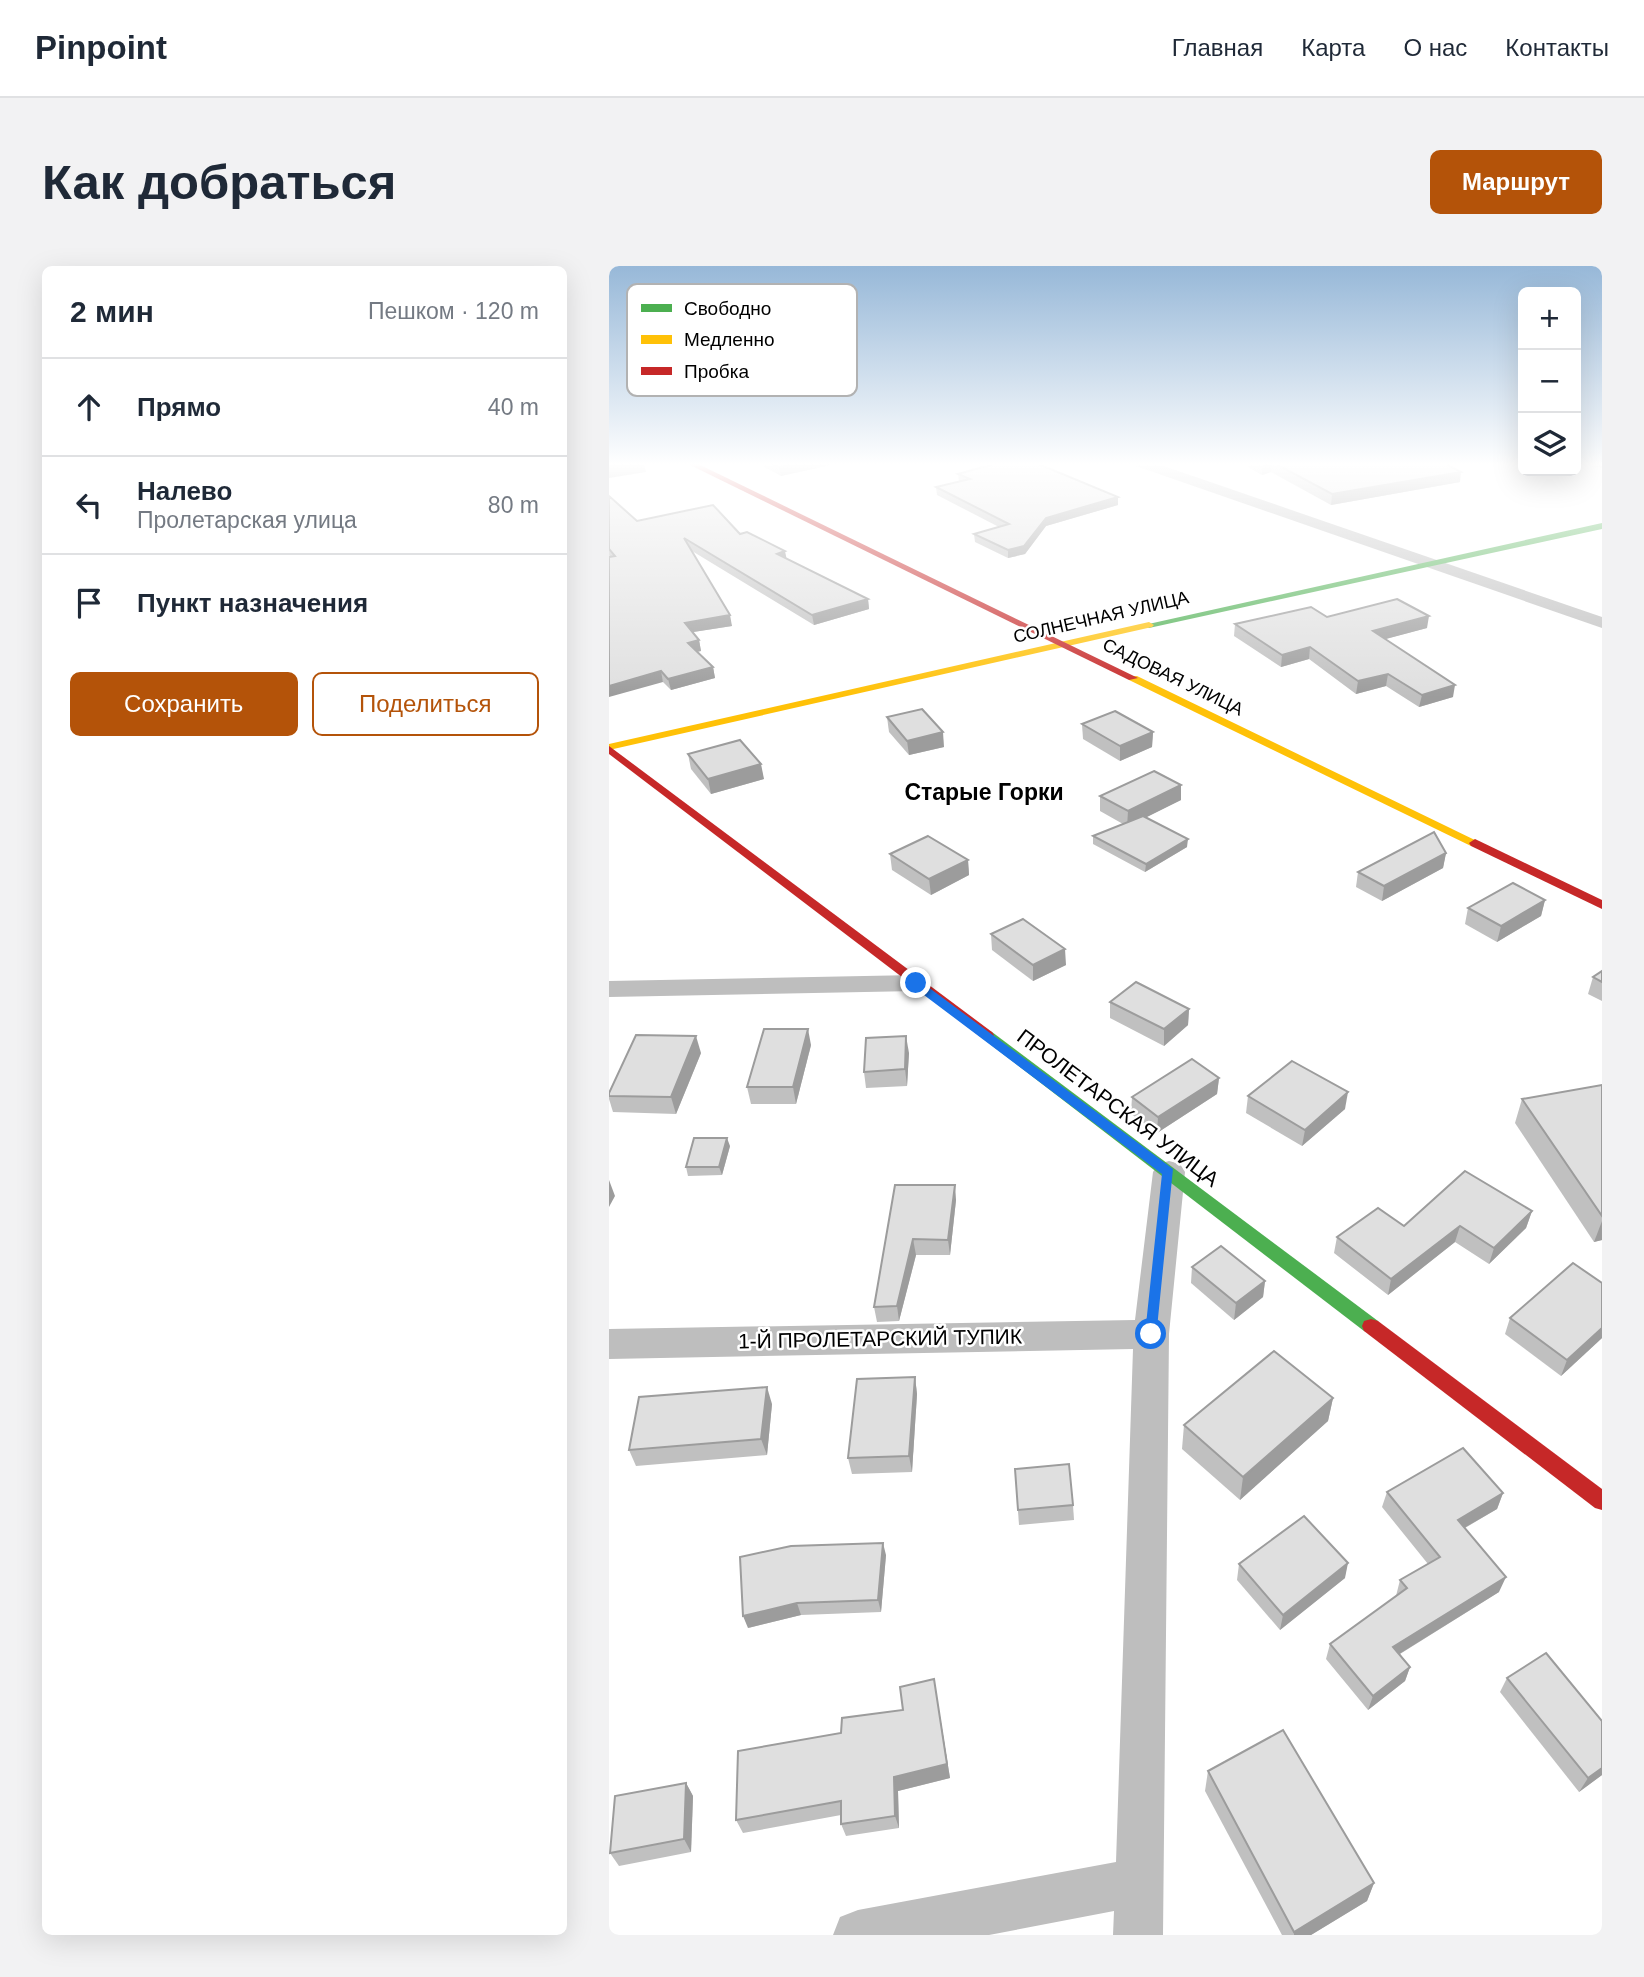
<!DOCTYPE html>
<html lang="ru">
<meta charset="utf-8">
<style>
:root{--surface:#fff;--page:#f2f2f3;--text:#1f2937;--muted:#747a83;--line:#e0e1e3;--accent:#b45309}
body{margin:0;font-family:Arial,sans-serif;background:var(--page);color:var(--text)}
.controls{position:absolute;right:21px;top:21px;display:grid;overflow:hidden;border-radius:10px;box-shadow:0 7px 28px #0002}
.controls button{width:63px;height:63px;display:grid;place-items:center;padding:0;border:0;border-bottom:2px solid var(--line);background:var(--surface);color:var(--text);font:35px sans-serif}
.stop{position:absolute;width:21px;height:21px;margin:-16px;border:5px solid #1a73e8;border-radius:50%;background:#fff}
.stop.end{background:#1a73e8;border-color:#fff;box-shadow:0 2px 7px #0008}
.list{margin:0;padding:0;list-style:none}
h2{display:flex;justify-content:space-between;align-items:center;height:91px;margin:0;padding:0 28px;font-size:30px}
h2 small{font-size:23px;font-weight:400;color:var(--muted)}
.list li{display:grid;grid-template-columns:46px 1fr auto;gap:21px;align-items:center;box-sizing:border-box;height:98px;padding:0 28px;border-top:2px solid var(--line)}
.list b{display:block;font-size:26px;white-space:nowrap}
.list p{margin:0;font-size:23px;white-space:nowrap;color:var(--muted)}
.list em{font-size:23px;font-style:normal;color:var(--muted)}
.actions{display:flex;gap:14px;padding:21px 28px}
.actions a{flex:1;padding:16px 0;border:2px solid var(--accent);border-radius:10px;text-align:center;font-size:24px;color:var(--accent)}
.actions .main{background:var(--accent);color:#fff}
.icon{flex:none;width:38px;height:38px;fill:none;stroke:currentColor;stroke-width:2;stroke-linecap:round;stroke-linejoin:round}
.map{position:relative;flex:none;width:993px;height:1669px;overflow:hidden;border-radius:10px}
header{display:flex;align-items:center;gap:42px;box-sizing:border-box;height:98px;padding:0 35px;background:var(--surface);border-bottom:2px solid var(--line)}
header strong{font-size:33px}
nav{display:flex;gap:38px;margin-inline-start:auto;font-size:24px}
.intro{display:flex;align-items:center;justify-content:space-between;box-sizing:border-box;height:168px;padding:0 42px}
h1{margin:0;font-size:49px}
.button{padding:18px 32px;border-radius:10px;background:var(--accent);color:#fff;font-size:24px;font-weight:700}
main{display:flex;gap:42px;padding:0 42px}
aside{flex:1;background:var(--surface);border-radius:10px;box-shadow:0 7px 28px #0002}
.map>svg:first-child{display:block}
</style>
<header>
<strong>Pinpoint</strong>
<nav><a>Главная</a><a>Карта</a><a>О нас</a><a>Контакты</a></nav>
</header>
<div class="intro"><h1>Как добраться</h1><a class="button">Маршрут</a></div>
<main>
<aside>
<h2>2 мин<small>Пешком · 120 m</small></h2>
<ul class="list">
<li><svg class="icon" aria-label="ahead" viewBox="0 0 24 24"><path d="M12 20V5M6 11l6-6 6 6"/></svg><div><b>Прямо</b></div><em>40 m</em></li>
<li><svg class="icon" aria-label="left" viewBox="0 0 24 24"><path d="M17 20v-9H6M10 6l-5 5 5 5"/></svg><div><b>Налево</b><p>Пролетарская улица</p></div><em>80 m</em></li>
<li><svg class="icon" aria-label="arrive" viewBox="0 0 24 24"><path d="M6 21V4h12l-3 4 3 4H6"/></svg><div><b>Пункт назначения</b></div></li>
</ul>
<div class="actions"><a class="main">Сохранить</a><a>Поделиться</a></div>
</aside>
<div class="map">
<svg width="993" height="1669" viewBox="0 0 993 1669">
<rect width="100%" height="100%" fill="#fff"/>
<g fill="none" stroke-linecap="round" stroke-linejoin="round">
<g fill="#bebebe" fill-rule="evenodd">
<path d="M 525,197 L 546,197 L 993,351 L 993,362 L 527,200 Z"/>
<path d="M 981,197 L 993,197 L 993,202 L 983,200 Z"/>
<path d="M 307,709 L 317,711 L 320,717 L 317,723 L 307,725 L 0,731 L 0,715 Z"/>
<path d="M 560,895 L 571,898 L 576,906 L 560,1068 L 554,1669 L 504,1669 L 505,1645 L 380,1669 L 224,1669 L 231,1651 L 249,1644 L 507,1596 L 524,1083 L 0,1093 L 0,1063 L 526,1054 L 544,906 L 549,898 Z"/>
</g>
<g fill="#4caf50" fill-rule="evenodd">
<path d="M 993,257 L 993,263 L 540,362 L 535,359 Z"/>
<path d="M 378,764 L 383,766 L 769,1055 L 771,1060 L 769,1065 L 762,1067 L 755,1065 L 373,772 L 371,769 Z"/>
</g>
<g fill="#ffc107" fill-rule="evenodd">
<path d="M 540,356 L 545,359 L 543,361 L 0,484 L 0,478 Z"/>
<path d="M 520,410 L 528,410 L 872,577 L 870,580 L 862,580 L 520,414 Z"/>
</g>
<g fill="#c62828" fill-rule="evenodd">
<path d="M 77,197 L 87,197 L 529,412 L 520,414 Z"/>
<path d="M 0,480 L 383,766 L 385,769 L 383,772 L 373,772 L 0,488 Z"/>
<path d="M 866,573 L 993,634 L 993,643 L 862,580 L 860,577 Z"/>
<path d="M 762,1053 L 769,1055 L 993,1223 L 993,1244 L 986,1242 L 755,1065 L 753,1060 L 755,1055 Z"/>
</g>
</g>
<g fill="#c0c0c0">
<path d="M 148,197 L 230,197 L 172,210 Z"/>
<path d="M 632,197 L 835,197 L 851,216 L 722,239 L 662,206 L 653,209 Z"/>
<path d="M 349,208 L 509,239 L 437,260 L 416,288 L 399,292 L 366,276 L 365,268 L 390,261 L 328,229 L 327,221 L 350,215 Z"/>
<path d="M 0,230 L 28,255 L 131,268 L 177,292 L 259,333 L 260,343 L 205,359 L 83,285 L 123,360 L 84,366 L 90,374 L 92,385 L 88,386 L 104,401 L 106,412 L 62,424 L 54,416 L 0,289 Z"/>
<path d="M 718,351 L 818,362 L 776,373 L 844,431 L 810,441 L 777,420 L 747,428 L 700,393 L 672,401 L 625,370 L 626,358 Z"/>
<path d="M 278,451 L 335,481 L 300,489 L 280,466 Z"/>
<path d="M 473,458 L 544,466 L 543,481 L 511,495 L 474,473 Z"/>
<path d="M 79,488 L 155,513 L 102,528 L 82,503 Z"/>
<path d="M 572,519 L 572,534 L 537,551 L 578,581 L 536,606 L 484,578 L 484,570 L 514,558 L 491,545 L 491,530 Z"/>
<path d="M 837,587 L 834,602 L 773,635 L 747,621 L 749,606 Z"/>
<path d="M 281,588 L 359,594 L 360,609 L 322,629 L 283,604 Z"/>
<path d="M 936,634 L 932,650 L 888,676 L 856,658 L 859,642 Z"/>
<path d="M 382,668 L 457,699 L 424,715 L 383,684 Z"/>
<path d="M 993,705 L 993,735 L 979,728 L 984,711 Z"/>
<path d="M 501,736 L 580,743 L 579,759 L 555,780 L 501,752 Z"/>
<path d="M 202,779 L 187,838 L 142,838 L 138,821 Z"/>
<path d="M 92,787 L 67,848 L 4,846 L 0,833 L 0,827 Z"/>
<path d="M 300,787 L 298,820 L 257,822 L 255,806 Z"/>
<path d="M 610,812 L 608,828 L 548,867 L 522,848 L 523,831 Z"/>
<path d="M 993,819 L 993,974 L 985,976 L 906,857 L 913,833 Z"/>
<path d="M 639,830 L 736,843 L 693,880 L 637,847 Z"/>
<path d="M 121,880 L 113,909 L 79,910 L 77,901 Z"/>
<path d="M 286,919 L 347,934 L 341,989 L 307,989 L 290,1055 L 268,1056 L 265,1041 Z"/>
<path d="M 923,945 L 917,962 L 880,998 L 846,976 L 779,1029 L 725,987 L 728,971 L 795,960 Z"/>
<path d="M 583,1001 L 656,1015 L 654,1031 L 625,1054 L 582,1017 Z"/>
<path d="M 993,1017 L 993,1072 L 952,1110 L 896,1068 L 901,1052 Z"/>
<path d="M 306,1111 L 308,1128 L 303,1206 L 243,1208 L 239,1192 Z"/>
<path d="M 724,1132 L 719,1155 L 631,1234 L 573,1183 L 575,1159 Z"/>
<path d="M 163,1138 L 158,1189 L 27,1200 L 20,1184 Z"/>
<path d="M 406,1203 L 464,1239 L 465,1254 L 410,1259 Z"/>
<path d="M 778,1226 L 894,1227 L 888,1243 L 856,1262 L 890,1326 L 791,1388 L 801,1401 L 796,1415 L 759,1444 L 717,1393 L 721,1378 L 787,1330 L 791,1314 L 819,1298 L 773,1241 Z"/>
<path d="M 277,1289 L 272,1346 L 192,1349 L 139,1362 Z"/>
<path d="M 630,1298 L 736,1312 L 671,1364 L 628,1314 Z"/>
<path d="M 898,1412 L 993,1509 L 970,1526 L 891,1426 Z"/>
<path d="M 325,1413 L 341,1512 L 289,1525 L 290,1562 L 237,1570 L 232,1558 L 232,1549 L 134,1567 L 127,1554 L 232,1467 L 294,1444 Z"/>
<path d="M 599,1505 L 765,1617 L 758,1635 L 702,1669 L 673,1669 L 596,1525 Z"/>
<path d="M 77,1517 L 84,1530 L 82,1586 L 10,1600 L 1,1587 Z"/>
</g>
<g fill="#9c9c9c">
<path d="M 18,197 L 35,197 L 37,206 L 0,212 L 0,200 Z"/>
<path d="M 190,197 L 230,197 L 172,210 L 170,201 Z"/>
<path d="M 660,197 L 663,197 L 662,206 L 653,209 L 654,198 Z"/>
<path d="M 852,206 L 851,216 L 722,239 L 723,228 Z"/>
<path d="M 509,231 L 509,239 L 437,260 L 416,288 L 399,292 L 399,284 L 437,252 Z"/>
<path d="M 176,285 L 178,295 L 168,288 Z"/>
<path d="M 259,333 L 260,343 L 205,359 L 203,349 Z"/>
<path d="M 121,349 L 123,360 L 78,367 L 76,357 Z"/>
<path d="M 820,350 L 818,362 L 762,377 L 764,365 Z"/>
<path d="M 90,374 L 92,385 L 81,387 L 79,377 Z"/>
<path d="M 701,381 L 700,393 L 672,401 L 673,389 Z"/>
<path d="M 104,401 L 106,412 L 62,424 L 59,413 Z"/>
<path d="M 52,405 L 54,416 L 0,431 L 0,420 Z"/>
<path d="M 779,408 L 777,420 L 747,428 L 749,415 Z"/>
<path d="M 846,419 L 844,431 L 810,441 L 813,429 Z"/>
<path d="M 334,466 L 335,481 L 300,489 L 298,475 Z"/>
<path d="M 544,466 L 543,481 L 511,495 L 511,480 Z"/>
<path d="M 152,498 L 155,513 L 102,528 L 99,513 Z"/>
<path d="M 572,519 L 572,534 L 518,561 L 519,545 Z"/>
<path d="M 579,573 L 578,581 L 536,606 L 537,598 Z"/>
<path d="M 837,587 L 834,602 L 773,635 L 775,620 Z"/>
<path d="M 359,594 L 360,609 L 322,629 L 320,613 Z"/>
<path d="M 936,634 L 932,650 L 888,676 L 892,660 Z"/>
<path d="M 456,683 L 457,699 L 424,715 L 424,699 Z"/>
<path d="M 580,743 L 579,759 L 555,780 L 555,763 Z"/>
<path d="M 199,763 L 202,779 L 187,838 L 184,821 Z"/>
<path d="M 87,770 L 92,787 L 67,848 L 62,831 Z"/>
<path d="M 297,770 L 300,787 L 298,820 L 296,803 Z"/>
<path d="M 610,812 L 608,828 L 548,867 L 549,851 Z"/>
<path d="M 739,826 L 736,843 L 693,880 L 696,864 Z"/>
<path d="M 118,872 L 121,880 L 113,909 L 110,901 Z"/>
<path d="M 0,914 L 6,930 L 0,941 Z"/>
<path d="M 346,919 L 347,934 L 341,989 L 339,974 Z"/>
<path d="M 923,945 L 917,962 L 880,998 L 885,982 Z"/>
<path d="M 993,955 L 993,974 L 985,976 Z"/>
<path d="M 851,960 L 846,976 L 779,1029 L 782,1013 Z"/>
<path d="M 304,973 L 307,989 L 290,1055 L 288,1040 Z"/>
<path d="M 656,1015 L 654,1031 L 625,1054 L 627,1037 Z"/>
<path d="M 993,1062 L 993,1072 L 952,1110 L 958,1094 Z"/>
<path d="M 306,1111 L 308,1128 L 303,1206 L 300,1190 Z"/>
<path d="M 158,1121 L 163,1138 L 158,1189 L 152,1173 Z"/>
<path d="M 724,1132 L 719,1155 L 631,1234 L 634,1211 Z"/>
<path d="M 894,1227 L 888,1243 L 843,1269 L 849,1254 Z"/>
<path d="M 274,1277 L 277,1289 L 272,1346 L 269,1334 Z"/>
<path d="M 739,1297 L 736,1312 L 671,1364 L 674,1349 Z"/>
<path d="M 897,1311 L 890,1326 L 779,1395 L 784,1381 Z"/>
<path d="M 188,1337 L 192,1349 L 139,1362 L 134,1350 Z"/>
<path d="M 801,1401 L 796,1415 L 759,1444 L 764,1430 Z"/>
<path d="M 325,1413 L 341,1512 L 289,1525 L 290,1562 L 286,1550 L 285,1511 Z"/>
<path d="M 993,1502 L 993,1509 L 970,1526 L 979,1512 Z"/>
<path d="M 77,1517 L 84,1530 L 82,1586 L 75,1573 Z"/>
<path d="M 765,1617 L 758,1635 L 702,1669 L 685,1669 L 685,1666 Z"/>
</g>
<g fill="#dfdfdf" stroke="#9c9c9c" stroke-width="2">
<path d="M 0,197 L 18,197 L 0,200 Z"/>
<path d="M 162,197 L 190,197 L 170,201 Z"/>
<path d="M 389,197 L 427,197 L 509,231 L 437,252 L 415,280 L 399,284 L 365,268 L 400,258 L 327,221 L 361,213 L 349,208 Z"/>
<path d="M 665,197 L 835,197 L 852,206 L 723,228 Z"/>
<path d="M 0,230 L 28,255 L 104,239 L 131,268 L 138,266 L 176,285 L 168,288 L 259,333 L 203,349 L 75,272 L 121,349 L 76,357 L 90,374 L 79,377 L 104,401 L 59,413 L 52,405 L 0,420 L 0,291 L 6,290 L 0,283 Z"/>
<path d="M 788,333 L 820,350 L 764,365 L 846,419 L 813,429 L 779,408 L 749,415 L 701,381 L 673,389 L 626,358 L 702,341 L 718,351 Z"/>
<path d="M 313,443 L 334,466 L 298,475 L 278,451 Z"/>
<path d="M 506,445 L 544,466 L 511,480 L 473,458 Z"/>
<path d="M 131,474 L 152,498 L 99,513 L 79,488 Z"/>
<path d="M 545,505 L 572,519 L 519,545 L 491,530 Z"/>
<path d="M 534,550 L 579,573 L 537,598 L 484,570 Z"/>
<path d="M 825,566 L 837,587 L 775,620 L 749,606 Z"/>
<path d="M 319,570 L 359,594 L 320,613 L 281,588 Z"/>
<path d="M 904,617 L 936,634 L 892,660 L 859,642 Z"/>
<path d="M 414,653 L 456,683 L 424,699 L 382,668 Z"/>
<path d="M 993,705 L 993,716 L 984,711 Z"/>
<path d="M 527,716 L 580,743 L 555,763 L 501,736 Z"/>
<path d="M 155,763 L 199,763 L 184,821 L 138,821 Z"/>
<path d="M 27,769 L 87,770 L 62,831 L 0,830 L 0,827 Z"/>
<path d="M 297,770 L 296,803 L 255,806 L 257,772 Z"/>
<path d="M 583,793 L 610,812 L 549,851 L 523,831 Z"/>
<path d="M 683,795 L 739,826 L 696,864 L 639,830 Z"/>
<path d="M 993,819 L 993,950 L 913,833 Z"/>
<path d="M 85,872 L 118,872 L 110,901 L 77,901 Z"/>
<path d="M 856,905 L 923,945 L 885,982 L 851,960 L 782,1013 L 728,971 L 769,942 L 795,960 Z"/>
<path d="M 286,919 L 346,919 L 339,974 L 304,973 L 288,1040 L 265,1041 Z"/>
<path d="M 612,980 L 656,1015 L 627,1037 L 583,1001 Z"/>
<path d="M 964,997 L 993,1017 L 993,1062 L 958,1094 L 901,1052 Z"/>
<path d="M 665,1085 L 724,1132 L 634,1211 L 575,1159 Z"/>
<path d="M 306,1111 L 300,1190 L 239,1192 L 248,1113 Z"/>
<path d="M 158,1121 L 152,1173 L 20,1184 L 30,1131 Z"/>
<path d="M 854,1182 L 894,1227 L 849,1254 L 897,1311 L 784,1381 L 801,1401 L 764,1430 L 721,1378 L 798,1322 L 791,1314 L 831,1291 L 778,1226 Z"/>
<path d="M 460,1198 L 464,1239 L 409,1244 L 406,1203 Z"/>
<path d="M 695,1250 L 739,1297 L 674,1349 L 630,1298 Z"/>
<path d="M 274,1277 L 269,1334 L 188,1337 L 134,1350 L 131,1291 L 182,1280 Z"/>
<path d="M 937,1387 L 993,1455 L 993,1502 L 979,1512 L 898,1412 Z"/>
<path d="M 325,1413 L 338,1498 L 285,1511 L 286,1550 L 232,1558 L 232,1535 L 127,1554 L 129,1485 L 232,1467 L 233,1452 L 294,1444 L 291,1421 Z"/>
<path d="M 674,1464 L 765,1617 L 685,1666 L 599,1505 Z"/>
<path d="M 77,1517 L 75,1573 L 1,1587 L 6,1530 Z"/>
</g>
<linearGradient id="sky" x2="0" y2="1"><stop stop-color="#97b8d8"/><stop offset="0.46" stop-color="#fff"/><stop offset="1" stop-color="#fff" stop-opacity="0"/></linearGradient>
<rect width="993" height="431" fill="url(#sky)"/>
<path fill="#1a73e8" d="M 303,715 L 311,715 L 564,903 L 547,1072 L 542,1074 L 536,1068 L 553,908 L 303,720 Z"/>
<g text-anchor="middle" stroke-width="5" stroke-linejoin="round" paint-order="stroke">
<g font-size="18" fill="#000" stroke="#fff">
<text transform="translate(492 351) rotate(-13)" y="6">СОЛНЕЧНАЯ УЛИЦА</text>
<text transform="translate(564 411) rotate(26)" y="6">САДОВАЯ УЛИЦА</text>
</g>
<g font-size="21" fill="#000" stroke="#fff">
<text transform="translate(509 842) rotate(37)" y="7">ПРОЛЕТАРСКАЯ УЛИЦА</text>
<text transform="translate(271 1073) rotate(-1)" y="7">1-Й ПРОЛЕТАРСКИЙ ТУПИК</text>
</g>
<g font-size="23" font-weight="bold" fill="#000" stroke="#fff">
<text x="375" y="534">Старые Горки</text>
</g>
</g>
<rect x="18" y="18" width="230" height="112" rx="10" fill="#fff" stroke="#b2b2b2" stroke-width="2"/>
<rect x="32" y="38" width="31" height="8" fill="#4caf50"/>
<rect x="32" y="69" width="31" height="9" fill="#ffc107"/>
<rect x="32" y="101" width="31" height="8" fill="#c62828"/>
<g font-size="19" fill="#000">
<text x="75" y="49">Свободно</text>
<text x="75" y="80">Медленно</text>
<text x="75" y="112">Пробка</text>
</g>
</svg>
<div class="controls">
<button>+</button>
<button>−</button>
<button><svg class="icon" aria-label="layers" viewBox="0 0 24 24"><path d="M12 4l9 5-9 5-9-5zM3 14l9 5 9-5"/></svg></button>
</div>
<div class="stop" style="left:542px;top:1068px"></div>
<div class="stop end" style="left:307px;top:717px"></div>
</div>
</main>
